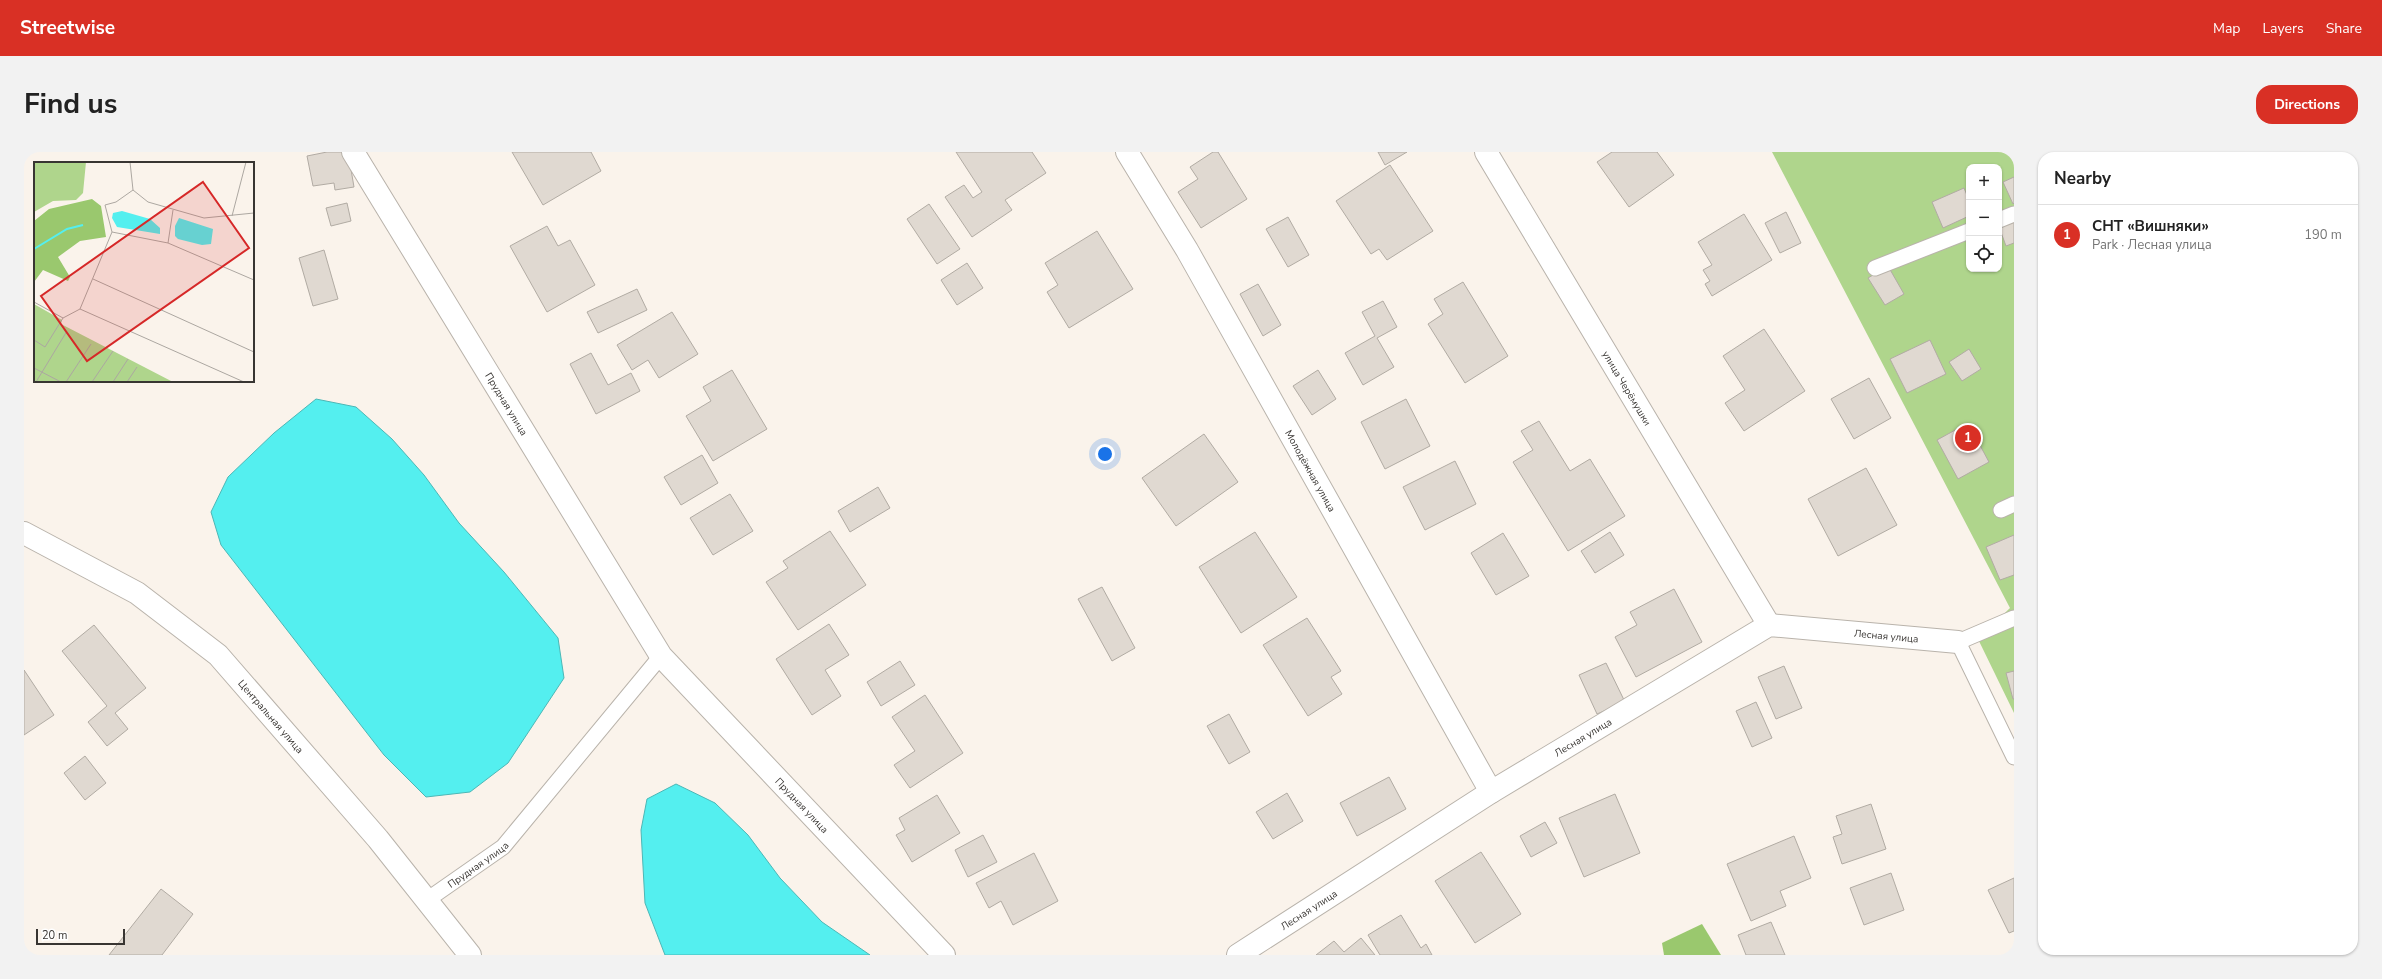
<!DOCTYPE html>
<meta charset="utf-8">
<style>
:root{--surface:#fff;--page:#f2f2f2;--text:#222;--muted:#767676;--line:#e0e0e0;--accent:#d93025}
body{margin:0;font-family:"Nunito Sans",sans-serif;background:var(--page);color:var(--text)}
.controls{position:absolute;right:12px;top:12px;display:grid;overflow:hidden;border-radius:8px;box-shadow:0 1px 3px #0004}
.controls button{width:36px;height:36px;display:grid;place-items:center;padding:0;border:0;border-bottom:1px solid var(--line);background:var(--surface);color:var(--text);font:20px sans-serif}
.scale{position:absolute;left:12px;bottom:10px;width:89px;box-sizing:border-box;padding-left:4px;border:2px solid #383532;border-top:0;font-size:11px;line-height:14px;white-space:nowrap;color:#383532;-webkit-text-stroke:3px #fff;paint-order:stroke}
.you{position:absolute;left:1081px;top:302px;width:14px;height:14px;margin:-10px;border:3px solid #fff;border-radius:50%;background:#1a73e8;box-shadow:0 0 0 6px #1a73e833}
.badge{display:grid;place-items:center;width:26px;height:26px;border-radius:50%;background:var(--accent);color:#fff;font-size:13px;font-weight:700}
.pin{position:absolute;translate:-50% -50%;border:2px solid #fff;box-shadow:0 1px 4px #0006}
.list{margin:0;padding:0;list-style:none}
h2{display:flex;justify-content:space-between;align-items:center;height:52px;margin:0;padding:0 16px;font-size:17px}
h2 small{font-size:13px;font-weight:400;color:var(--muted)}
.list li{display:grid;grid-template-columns:26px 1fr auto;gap:12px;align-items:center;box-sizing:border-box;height:60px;padding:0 16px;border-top:1px solid var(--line)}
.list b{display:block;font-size:15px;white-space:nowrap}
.list p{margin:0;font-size:13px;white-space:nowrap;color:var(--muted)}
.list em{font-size:13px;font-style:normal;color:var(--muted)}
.icon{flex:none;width:22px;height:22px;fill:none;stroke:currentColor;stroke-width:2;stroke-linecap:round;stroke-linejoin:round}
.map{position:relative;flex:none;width:1990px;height:803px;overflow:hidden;border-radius:16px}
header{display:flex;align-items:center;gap:24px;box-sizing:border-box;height:56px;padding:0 20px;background:var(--accent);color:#fff}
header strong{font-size:19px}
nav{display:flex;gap:22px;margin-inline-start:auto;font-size:14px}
.intro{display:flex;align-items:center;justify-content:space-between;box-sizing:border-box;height:96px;padding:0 24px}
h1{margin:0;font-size:28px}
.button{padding:10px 18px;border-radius:16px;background:var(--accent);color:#fff;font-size:14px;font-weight:700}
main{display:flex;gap:24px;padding:0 24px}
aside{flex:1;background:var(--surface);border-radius:16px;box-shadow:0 1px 3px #0004}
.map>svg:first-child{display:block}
</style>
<header>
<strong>Streetwise</strong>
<nav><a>Map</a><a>Layers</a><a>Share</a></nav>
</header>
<div class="intro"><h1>Find us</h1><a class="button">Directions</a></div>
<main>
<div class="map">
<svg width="1990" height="803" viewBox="0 0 1990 803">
<rect width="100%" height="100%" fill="#faf3eb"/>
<path fill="#afd58c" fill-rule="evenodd" d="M 1748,0 L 1990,0 L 1990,561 L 1954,487 L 1986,456 ZM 1945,15 L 1975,15 L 1975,117 L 1945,117 Z"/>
<path fill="#9ac86e" d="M 1678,772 L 1697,803 L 1640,803 L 1638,791 Z"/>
<g fill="#54efef" stroke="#4cb7b6">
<path d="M 292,247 L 332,255 L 368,287 L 400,323 L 435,371 L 480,420 L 534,486 L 540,526 L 484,611 L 446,640 L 402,645 L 360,603 L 197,393 L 187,360 L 204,325 L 250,281 Z"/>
<path d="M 652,632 L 691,651 L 724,683 L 756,726 L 798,770 L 846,803 L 641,803 L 621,751 L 617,678 L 623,647 Z"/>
</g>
<g fill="#e0d9d1" stroke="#b1aba3">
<path d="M 303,0 L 324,0 L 330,35 L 311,38 L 310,31 L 289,34 L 283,4 Z"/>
<path d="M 488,0 L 567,0 L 577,19 L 519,53 Z"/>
<path d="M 932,0 L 1008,0 L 1022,21 L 981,48 L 988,58 L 948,85 L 921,45 L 940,33 L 949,46 L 958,40 Z"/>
<path d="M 1189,0 L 1194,0 L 1223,47 L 1177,76 L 1154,40 L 1174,27 L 1166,15 Z"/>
<path d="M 1354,0 L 1383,0 L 1361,13 Z"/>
<path d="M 1588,0 L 1633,0 L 1650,23 L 1605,55 L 1573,10 Z"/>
<path d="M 1366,13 L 1409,79 L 1363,108 L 1355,97 L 1347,102 L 1312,49 Z"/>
<path d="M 1990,25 L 1990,51 L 1989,52 L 1979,30 Z"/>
<path d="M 1940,36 L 1945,48 L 1945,64 L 1919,76 L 1908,50 Z"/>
<path d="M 323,51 L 327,69 L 307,74 L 302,56 Z"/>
<path d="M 905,52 L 936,97 L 913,112 L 883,67 Z"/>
<path d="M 1762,60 L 1777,91 L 1756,101 L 1741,71 Z"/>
<path d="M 1720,62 L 1748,108 L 1688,144 L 1681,132 L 1686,129 L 1679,118 L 1688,113 L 1674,90 Z"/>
<path d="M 1264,65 L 1285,103 L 1264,115 L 1242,77 Z"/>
<path d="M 1990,69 L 1990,91 L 1982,94 L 1975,75 Z"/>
<path d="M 523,74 L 534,94 L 546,88 L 571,133 L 523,160 L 486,94 Z"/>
<path d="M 1073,79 L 1109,137 L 1045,176 L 1023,140 L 1034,133 L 1021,111 Z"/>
<path d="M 300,98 L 314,147 L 289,154 L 275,106 Z"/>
<path d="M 943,111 L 959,136 L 933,153 L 917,128 Z"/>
<path d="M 1864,114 L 1880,142 L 1861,153 L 1844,126 Z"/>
<path d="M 1439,130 L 1484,204 L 1441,231 L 1404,172 L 1419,162 L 1410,147 Z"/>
<path d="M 1234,132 L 1257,173 L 1239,184 L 1216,142 Z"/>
<path d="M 613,137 L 623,158 L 574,181 L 563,160 Z"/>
<path d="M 1359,149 L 1373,175 L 1353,186 L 1370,215 L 1339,233 L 1321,201 L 1351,184 L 1338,160 Z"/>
<path d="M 648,160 L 674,202 L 635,226 L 624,208 L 608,218 L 593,193 Z"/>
<path d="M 1740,177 L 1781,239 L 1720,279 L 1701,251 L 1721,238 L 1699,204 Z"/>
<path d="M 1906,188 L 1922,222 L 1883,241 L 1866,207 Z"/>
<path d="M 1945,197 L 1957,217 L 1938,229 L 1925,210 Z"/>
<path d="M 567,201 L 584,233 L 607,221 L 616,239 L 572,262 L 546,212 Z"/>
<path d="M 708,218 L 743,277 L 689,309 L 662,264 L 687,249 L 679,235 Z"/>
<path d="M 1294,218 L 1312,247 L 1288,263 L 1269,234 Z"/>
<path d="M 1845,226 L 1867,266 L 1830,287 L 1807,247 Z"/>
<path d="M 1382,247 L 1406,294 L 1361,317 L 1337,270 Z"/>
<path d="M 1515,269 L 1546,319 L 1566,307 L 1601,364 L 1544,399 L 1489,310 L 1509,298 L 1497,279 Z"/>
<path d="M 1944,271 L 1965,310 L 1934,327 L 1913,288 Z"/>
<path d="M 1180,282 L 1214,330 L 1152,374 L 1118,326 Z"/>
<path d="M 678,303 L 694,331 L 657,353 L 640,325 Z"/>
<path d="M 1431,309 L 1452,352 L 1401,378 L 1379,335 Z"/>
<path d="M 1842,316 L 1873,373 L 1814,404 L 1784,347 Z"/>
<path d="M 854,335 L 866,356 L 826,380 L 814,359 Z"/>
<path d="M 706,342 L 729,379 L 689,403 L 666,366 Z"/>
<path d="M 806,379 L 842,433 L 774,478 L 742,430 L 764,416 L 759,409 Z"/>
<path d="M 1231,380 L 1273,445 L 1217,481 L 1175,415 Z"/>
<path d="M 1586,380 L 1600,403 L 1571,421 L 1557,399 Z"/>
<path d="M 1479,381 L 1505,424 L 1472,443 L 1447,401 Z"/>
<path d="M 1990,383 L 1990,423 L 1976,428 L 1962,395 Z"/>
<path d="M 1078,435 L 1111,496 L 1088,509 L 1054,447 Z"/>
<path d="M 1650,437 L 1678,490 L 1612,525 L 1591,485 L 1613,473 L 1606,460 Z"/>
<path d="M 1283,466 L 1317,519 L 1307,525 L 1318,542 L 1284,564 L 1239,493 Z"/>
<path d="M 805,472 L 825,503 L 801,518 L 817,544 L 788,563 L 752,507 Z"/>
<path d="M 70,473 L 122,536 L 91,561 L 104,577 L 83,594 L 64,570 L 83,554 L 38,499 Z"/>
<path d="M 876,509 L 891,533 L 857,554 L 843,530 Z"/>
<path d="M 1582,511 L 1601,550 L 1573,562 L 1555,523 Z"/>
<path d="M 1760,514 L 1778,556 L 1752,567 L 1734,525 Z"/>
<path d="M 0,518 L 30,563 L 0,583 Z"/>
<path d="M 1990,519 L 1990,547 L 1989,547 L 1982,521 Z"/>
<path d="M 901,543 L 939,601 L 886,636 L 870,613 L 891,599 L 868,565 Z"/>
<path d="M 1732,550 L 1748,586 L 1728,595 L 1712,559 Z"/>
<path d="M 1205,562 L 1226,600 L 1205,612 L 1183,574 Z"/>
<path d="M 61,604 L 82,631 L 61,648 L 40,621 Z"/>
<path d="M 1365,625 L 1382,657 L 1333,684 L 1316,651 Z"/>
<path d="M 1263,641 L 1279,669 L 1249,687 L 1232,660 Z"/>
<path d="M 1591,642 L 1616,701 L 1560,725 L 1535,666 Z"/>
<path d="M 913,643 L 936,681 L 888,710 L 872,683 L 881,678 L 875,666 Z"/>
<path d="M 1847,652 L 1862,697 L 1818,712 L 1809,685 L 1818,682 L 1812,664 Z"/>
<path d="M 1521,670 L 1533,691 L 1507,705 L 1496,684 Z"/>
<path d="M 959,683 L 973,710 L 944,725 L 931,698 Z"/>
<path d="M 1770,684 L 1787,726 L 1756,739 L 1762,754 L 1727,769 L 1703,712 Z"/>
<path d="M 1457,700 L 1497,762 L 1451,791 L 1411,729 Z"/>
<path d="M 1010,701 L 1034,749 L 989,773 L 977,749 L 965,756 L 952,731 Z"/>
<path d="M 1867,721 L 1880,758 L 1840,773 L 1826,736 Z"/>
<path d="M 1990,726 L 1990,779 L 1985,781 L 1964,738 Z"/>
<path d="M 137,737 L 169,762 L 138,803 L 85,803 Z"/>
<path d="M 1377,763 L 1397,796 L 1402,792 L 1408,803 L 1356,803 L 1344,783 Z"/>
<path d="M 1747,770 L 1761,803 L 1722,803 L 1714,783 Z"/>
<path d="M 1337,786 L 1351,803 L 1292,803 L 1310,789 L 1320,800 Z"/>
</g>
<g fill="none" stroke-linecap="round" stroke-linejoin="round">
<g stroke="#b9b3ab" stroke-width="17">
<g id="service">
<path d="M 1975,68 L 1990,62"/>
<path d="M 1851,116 L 1945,79"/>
<path d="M 1977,358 L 1990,352"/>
<path d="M 1990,466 L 1934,490 L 1990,605"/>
<path id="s1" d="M 403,748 L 479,695 L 637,504"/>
</g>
</g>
<g stroke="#b9b3ab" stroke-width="24">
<g id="minor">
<path id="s2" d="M 329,0 L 637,504 L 920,803"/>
<path id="s3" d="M 1103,0 L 1163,98 L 1467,640"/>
<path id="s4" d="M 1462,0 L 1745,473"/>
<path id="s5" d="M 1214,803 L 1467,640 L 1745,473 L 1934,490"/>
</g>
</g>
<g stroke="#b9b3ab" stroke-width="24">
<g id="tertiary">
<path id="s6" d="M 0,381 L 113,441 L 194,503 L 354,687 L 446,803"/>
</g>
</g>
<use href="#service" stroke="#fff" stroke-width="15"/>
<use href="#minor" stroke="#fff" stroke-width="22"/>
<use href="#tertiary" stroke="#fff" stroke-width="22"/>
</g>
<g text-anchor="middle" stroke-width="3" stroke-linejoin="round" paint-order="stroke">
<g font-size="10" fill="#383532" stroke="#fff">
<text dy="4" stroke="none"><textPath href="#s4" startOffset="275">улица Черёмушки</textPath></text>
<text dy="4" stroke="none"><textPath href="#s2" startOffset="295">Прудная улица</textPath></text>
<text dy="4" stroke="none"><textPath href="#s3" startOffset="368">Молодёжная улица</textPath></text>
<text dy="4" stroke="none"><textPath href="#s5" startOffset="743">Лесная улица</textPath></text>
<text dy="4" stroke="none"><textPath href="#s6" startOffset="311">Центральная улица</textPath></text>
<text dy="4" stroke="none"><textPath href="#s5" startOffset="408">Лесная улица</textPath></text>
<text dy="4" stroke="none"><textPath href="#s2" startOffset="796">Прудная улица</textPath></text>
<text dy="4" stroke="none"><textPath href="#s1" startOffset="62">Прудная улица</textPath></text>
<text dy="4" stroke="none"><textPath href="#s5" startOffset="84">Лесная улица</textPath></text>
</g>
</g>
<g transform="translate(10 10)">
<rect width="220" height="220" fill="#faf3eb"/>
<path d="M 0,0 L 52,0 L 49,31 L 42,38 L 19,39 L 0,50 ZM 0,142 L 28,158 L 27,162 L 139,220 L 0,220 Z" fill="#afd58c"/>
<path d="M 58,37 L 67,44 L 72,75 L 46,79 L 24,95 L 36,115 L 34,119 L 9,108 L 0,120 L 0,59 L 15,47 Z" fill="#9ac86e"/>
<path d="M 88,49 L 116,57 L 126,66 L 126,72 L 83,65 L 78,56 L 79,51 ZM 145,56 L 179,67 L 177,82 L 168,83 L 144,77 L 141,74 L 141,64 Z" fill="#54efef"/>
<path fill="none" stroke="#54efef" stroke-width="2" d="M 0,87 L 33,67 L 49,63"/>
<path fill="none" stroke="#aca7a1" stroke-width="1" d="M 96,0 L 99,28 L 114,40 L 170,56 L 220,51M 198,54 L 212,0M 78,70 L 134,81 L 220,118M 134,81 L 139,48M 59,117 L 220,190M 0,140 L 29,156M 46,147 L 210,220M 0,178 L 11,185 L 29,156 L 46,147 L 78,70 L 71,43 L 82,40 L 99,28M 0,206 L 27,220M 2,220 L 33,169M 32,220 L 57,182M 58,220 L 79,189M 79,220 L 94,197M 93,220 L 103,205"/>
<path fill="#d62828" fill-opacity="0.15" stroke="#d62828" stroke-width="2" d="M 169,20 L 215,86 L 53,199 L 7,134 Z"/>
<rect width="220" height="220" fill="none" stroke="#383532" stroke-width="2"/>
</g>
</svg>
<div class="controls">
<button>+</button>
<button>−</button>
<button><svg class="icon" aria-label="locate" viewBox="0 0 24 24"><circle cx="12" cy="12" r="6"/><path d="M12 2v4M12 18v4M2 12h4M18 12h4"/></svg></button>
</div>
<div class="scale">20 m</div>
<div class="you"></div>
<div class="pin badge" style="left:1944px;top:286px">1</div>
</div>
<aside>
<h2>Nearby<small></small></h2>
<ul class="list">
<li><span class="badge">1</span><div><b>СНТ «Вишняки»</b><p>Park · Лесная улица</p></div><em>190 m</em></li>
</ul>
</aside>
</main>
